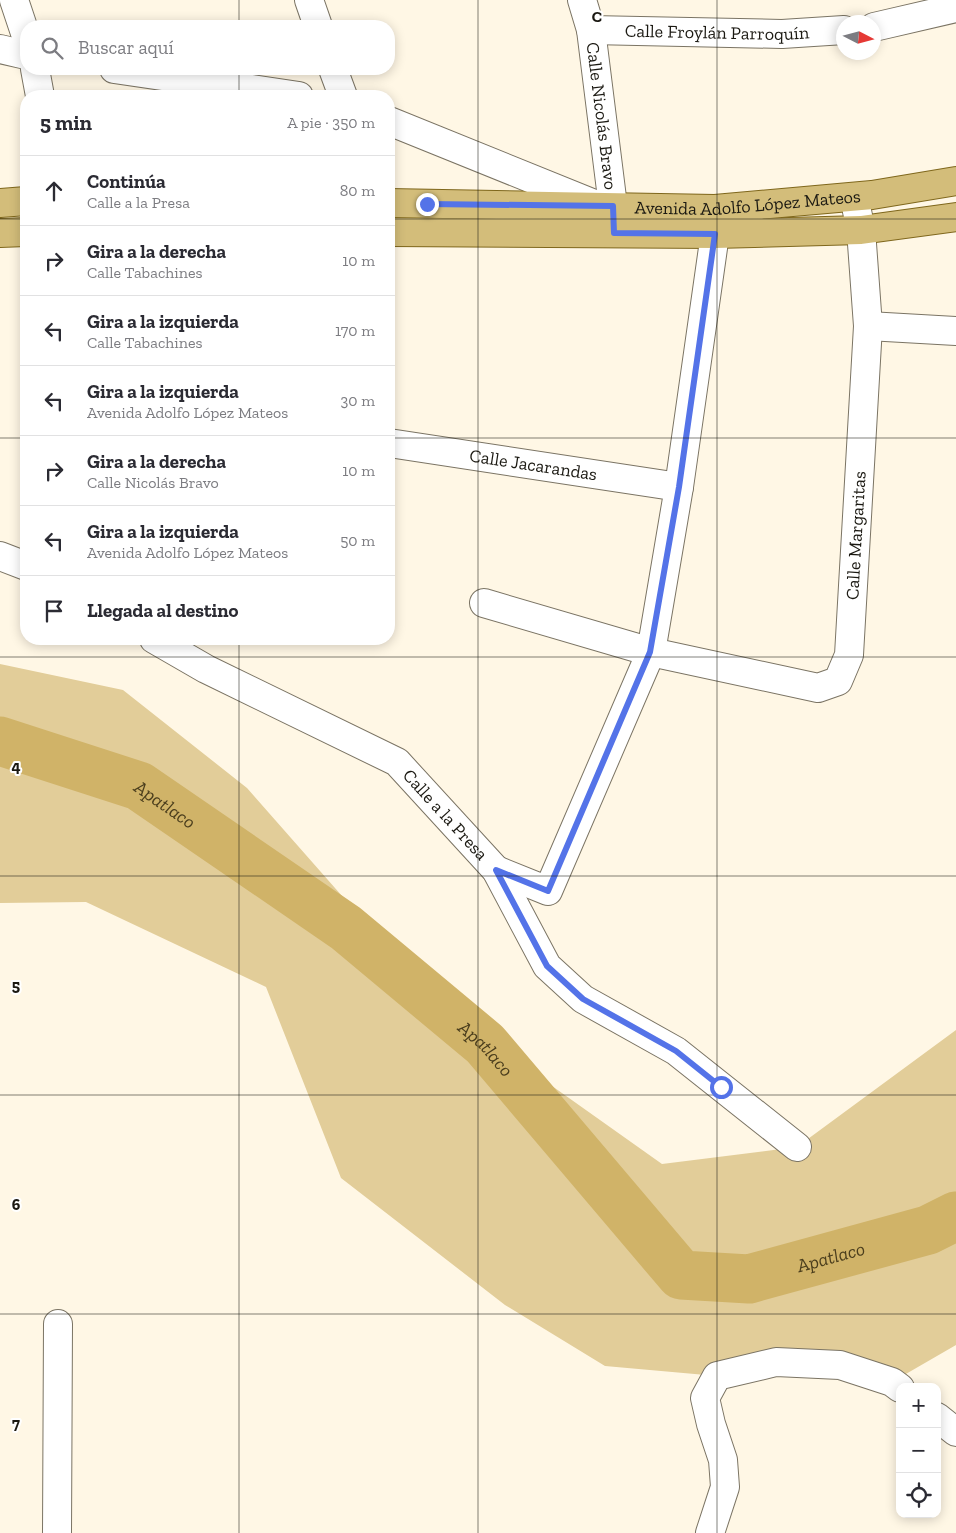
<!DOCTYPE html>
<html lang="es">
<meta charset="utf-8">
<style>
:root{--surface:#fff;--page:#f2f2f3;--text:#2b2b33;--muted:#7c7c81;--line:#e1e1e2}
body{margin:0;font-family:"Zilla Slab",serif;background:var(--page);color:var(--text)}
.controls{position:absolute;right:15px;bottom:15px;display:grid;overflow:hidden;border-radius:10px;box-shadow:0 2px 12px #0003}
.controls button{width:45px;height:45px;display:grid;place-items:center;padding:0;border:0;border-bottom:1px solid var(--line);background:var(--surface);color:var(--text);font:25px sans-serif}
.compass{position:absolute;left:836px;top:15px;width:45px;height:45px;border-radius:50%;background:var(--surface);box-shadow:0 2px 12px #0003;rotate:96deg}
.stop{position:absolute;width:15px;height:15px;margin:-11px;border:4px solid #5473e8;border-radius:50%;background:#fff}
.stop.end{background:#5473e8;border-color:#fff;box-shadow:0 1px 5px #0008}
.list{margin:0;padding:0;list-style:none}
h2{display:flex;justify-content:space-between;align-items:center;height:65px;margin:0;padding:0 20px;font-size:21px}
h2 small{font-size:16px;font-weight:400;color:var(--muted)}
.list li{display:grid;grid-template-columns:32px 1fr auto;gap:15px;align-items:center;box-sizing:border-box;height:70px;padding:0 20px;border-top:1px solid var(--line)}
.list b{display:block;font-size:19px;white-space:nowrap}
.list p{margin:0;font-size:16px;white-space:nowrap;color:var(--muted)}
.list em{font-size:16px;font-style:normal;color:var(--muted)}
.icon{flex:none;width:28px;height:28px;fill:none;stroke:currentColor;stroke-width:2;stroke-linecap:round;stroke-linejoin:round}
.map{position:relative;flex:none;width:956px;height:1533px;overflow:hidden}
.search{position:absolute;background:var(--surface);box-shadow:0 2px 12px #0003;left:20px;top:20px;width:375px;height:55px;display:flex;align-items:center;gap:12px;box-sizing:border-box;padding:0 18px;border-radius:20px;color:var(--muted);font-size:19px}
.panel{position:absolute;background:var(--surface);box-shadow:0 2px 12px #0003;left:20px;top:90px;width:375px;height:555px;border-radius:20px}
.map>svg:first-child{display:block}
</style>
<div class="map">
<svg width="956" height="1533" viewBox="0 0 956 1533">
<rect width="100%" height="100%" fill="#fff7e5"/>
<path fill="#e2cd99" d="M 0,664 L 123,690 L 247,788 L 438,1005 L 662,1164 L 797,1147 L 956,1030 L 956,1345 L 892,1382 L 776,1362 L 717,1376 L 605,1366 L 505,1305 L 341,1178 L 266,987 L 86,902 L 0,903 Z"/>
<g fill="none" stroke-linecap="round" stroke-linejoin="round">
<path stroke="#d0b368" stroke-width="49" id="s1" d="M 0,741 L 139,786 L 346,928 L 485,1044 L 681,1275 L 749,1279 L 928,1230 L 956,1216"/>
<g stroke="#7b7464" stroke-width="30">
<g id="minor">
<path d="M 309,0 L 318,26"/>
<path id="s2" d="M 582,0 L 591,30 L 613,206 L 614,232"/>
<path d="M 874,27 L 956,8"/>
<path id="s3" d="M 591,30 L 782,34 L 844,30"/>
<path d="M 0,49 L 26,55"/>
<path d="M 114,69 L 299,96"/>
<path d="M 333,69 L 343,96"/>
<path d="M 389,121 L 599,206"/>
<path d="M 868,326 L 956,331"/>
<path id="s4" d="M 389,443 L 679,487"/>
<path d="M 0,556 L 26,566"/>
<path id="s5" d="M 484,603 L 651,652 L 818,688 L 838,681 L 849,655 L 868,326 L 861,230 L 854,197"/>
<path id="s6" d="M 154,639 L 206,669 L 397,762 L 496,870 L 547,966 L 583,999 L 676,1051 L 797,1147"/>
<path d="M 496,870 L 548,891 L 651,652 L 679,487 L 715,234"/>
<path d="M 937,1417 L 956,1432"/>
<path d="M 57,1533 L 58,1324"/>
<path d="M 710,1533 L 725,1487 L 723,1460 L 711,1424 L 705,1398 L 717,1376 L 776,1362 L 840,1365 L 892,1382 L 900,1388"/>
</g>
</g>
<g stroke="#7b7464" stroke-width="30">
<g id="tertiary">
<path d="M 14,0 L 26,36"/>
<path d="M 35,69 L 40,96"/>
</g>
</g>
<g stroke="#7f671c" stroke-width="30">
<g id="primary">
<path d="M 0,203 L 26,201"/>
<path id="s7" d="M 389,203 L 715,209 L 872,195 L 956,181"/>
<path d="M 389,232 L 715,234 L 861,230 L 956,217"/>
<path d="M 0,233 L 26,232"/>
</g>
</g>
<use href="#minor" stroke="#fff" stroke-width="28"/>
<use href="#tertiary" stroke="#fff" stroke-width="28"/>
<use href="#primary" stroke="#d3bd7a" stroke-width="28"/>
</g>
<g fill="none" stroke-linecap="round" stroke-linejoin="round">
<path stroke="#5473e8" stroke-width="6" d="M 427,204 L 613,206 L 614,233 L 715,234 L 679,487 L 650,652 L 548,891 L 496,870 L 547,966 L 583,999 L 676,1051 L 721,1087"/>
</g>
<path fill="none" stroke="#1b1912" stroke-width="1" stroke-opacity="0.55" d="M 239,0 L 239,26M 478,0 L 478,1533M 717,0 L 717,1533M 239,69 L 239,96M 0,219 L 26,219M 389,219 L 956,219M 0,438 L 26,438M 389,438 L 956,438M 239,639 L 239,1533M 0,657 L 956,657M 0,876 L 956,876M 0,1095 L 956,1095M 0,1314 L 956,1314"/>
<g text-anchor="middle" stroke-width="4" stroke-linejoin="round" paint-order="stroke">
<g font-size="18" fill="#1b1912" stroke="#fff">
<text dy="6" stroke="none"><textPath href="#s3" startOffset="126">Calle Froylán Parroquín</textPath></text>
<text dy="6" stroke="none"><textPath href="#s2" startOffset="118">Calle Nicolás Bravo</textPath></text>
<text dy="6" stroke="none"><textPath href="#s7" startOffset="359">Avenida Adolfo López Mateos</textPath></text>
<text dy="6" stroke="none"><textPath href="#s4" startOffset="146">Calle Jacarandas</textPath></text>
<text dy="6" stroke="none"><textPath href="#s5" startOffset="514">Calle Margaritas</textPath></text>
<text dy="6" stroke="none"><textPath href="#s6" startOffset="344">Calle a la Presa</textPath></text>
</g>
<g font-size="19" font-style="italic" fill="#4b3e1d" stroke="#fff">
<text dy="7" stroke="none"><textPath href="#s1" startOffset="178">Apatlaco</textPath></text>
<text dy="7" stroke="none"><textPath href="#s1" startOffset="582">Apatlaco</textPath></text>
<text dy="7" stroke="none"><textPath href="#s1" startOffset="1034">Apatlaco</textPath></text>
</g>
</g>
<g font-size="16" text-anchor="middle" font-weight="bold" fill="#1b1912" stroke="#fff" stroke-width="4" stroke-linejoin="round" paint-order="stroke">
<text x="597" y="22">C</text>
<text x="16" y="772">4</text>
<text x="16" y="991">5</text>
<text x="16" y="1210">6</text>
<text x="16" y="1429">7</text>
</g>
</svg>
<div class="controls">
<button>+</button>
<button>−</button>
<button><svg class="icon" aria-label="locate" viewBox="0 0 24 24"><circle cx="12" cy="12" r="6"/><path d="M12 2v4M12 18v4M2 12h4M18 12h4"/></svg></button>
</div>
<svg class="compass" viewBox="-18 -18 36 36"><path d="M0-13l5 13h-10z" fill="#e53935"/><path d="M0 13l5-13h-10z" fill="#7c7c81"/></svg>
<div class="stop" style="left:721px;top:1087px"></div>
<div class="stop end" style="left:427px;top:204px"></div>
<div class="search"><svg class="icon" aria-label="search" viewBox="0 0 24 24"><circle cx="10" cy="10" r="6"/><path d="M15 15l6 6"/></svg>Buscar aquí</div>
<section class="panel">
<h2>5 min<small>A pie · 350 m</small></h2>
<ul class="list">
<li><svg class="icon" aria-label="ahead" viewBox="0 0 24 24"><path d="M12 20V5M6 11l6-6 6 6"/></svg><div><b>Continúa</b><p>Calle a la Presa</p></div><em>80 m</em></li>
<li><svg class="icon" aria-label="right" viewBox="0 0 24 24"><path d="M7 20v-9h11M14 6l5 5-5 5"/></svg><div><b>Gira a la derecha</b><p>Calle Tabachines</p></div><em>10 m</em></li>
<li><svg class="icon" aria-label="left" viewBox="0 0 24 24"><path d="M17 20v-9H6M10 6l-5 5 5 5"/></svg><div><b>Gira a la izquierda</b><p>Calle Tabachines</p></div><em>170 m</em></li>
<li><svg class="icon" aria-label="left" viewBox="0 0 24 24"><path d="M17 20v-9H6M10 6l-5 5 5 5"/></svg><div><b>Gira a la izquierda</b><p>Avenida Adolfo López Mateos</p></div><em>30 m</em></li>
<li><svg class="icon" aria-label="right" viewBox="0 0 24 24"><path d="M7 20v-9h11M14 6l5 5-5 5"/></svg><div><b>Gira a la derecha</b><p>Calle Nicolás Bravo</p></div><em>10 m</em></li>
<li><svg class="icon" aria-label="left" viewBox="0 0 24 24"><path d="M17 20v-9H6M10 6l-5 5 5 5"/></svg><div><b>Gira a la izquierda</b><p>Avenida Adolfo López Mateos</p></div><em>50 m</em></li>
<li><svg class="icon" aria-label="arrive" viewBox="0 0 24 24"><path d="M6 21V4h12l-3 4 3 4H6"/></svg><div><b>Llegada al destino</b></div></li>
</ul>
</section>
</div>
